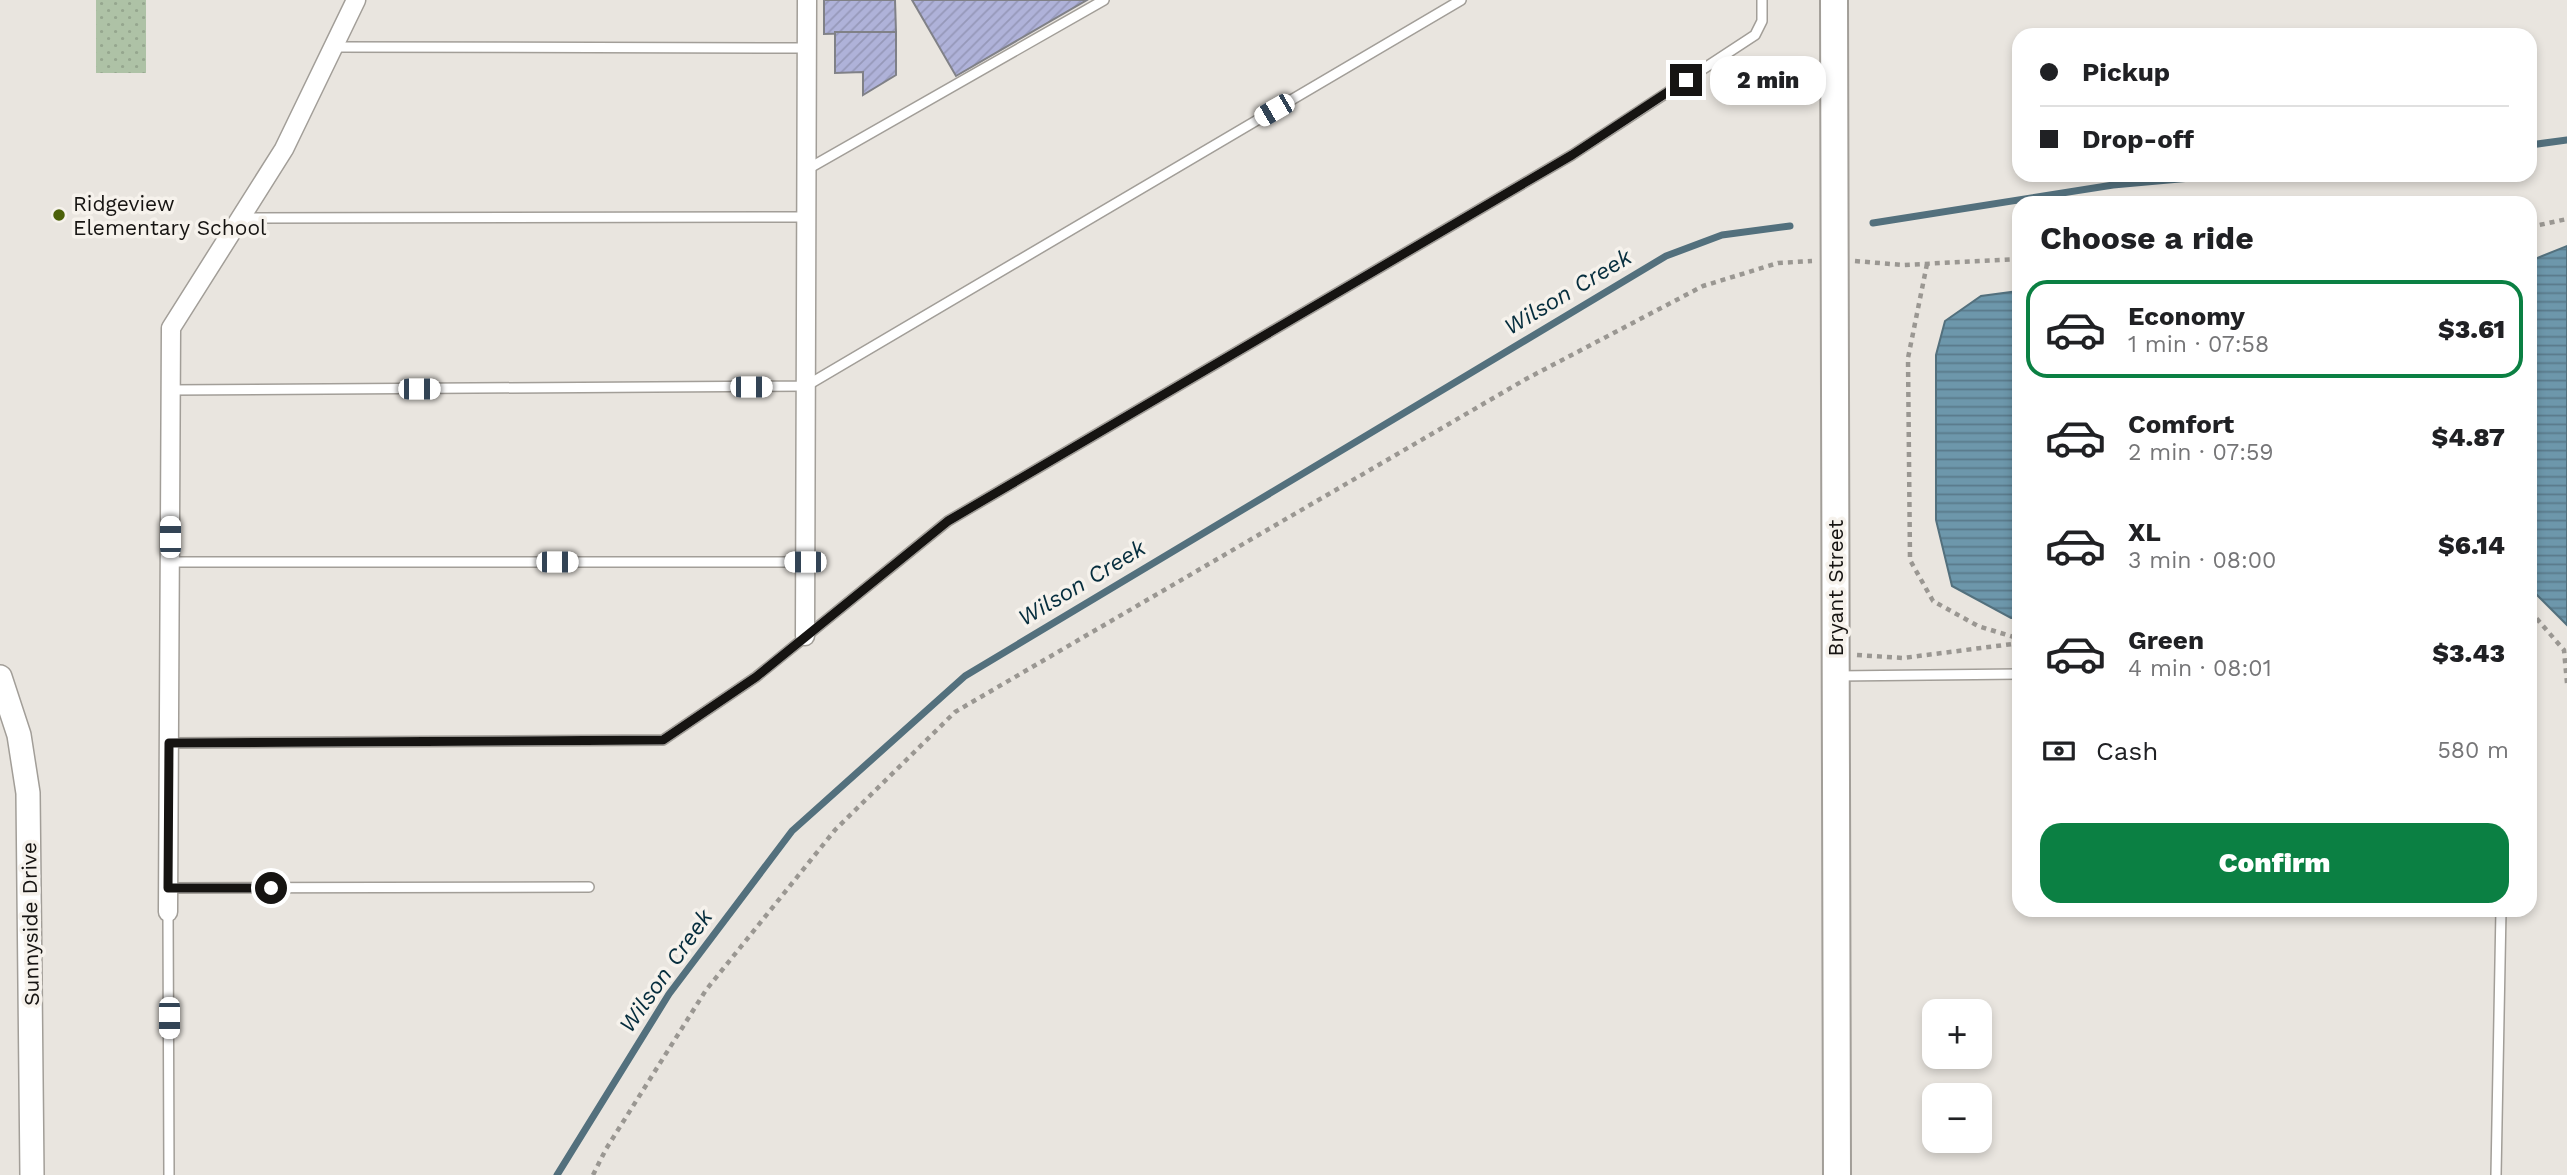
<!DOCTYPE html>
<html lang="en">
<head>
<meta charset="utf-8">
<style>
	body { margin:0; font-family:"Work Sans",sans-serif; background:#f6f6f6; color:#202124; height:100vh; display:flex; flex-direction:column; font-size:26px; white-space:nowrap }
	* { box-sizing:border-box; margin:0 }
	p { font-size:23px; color:#757577 }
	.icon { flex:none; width:38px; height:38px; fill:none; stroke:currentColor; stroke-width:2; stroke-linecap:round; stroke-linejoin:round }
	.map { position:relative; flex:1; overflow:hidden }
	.panel { position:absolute; left:2012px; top:196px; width:525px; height:721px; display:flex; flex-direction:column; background:#fff; border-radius:21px; box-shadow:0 4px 10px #0003 }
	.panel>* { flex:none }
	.guide { position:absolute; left:2012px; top:28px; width:525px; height:154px; border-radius:21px; box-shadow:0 4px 10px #0003; display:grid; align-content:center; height:154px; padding:0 28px; background:#fff }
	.tools { position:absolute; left:1922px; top:999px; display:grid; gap:14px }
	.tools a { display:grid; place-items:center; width:70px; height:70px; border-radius:14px; background:#fff; box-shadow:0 4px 10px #0003; font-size:35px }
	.end { position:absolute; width:32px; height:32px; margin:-16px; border:9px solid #161412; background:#fff; box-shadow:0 0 0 4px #fff }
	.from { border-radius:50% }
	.bubble { position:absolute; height:49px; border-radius:21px; background:#fff; box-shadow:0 4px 10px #0003; font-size:23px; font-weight:800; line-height:49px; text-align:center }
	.car { position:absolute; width:21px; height:42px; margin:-21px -10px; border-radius:9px; box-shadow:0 0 5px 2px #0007; background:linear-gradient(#fff 24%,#345 0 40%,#fff 0 76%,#345 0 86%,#fff 0) }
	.guide b { display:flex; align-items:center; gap:24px; height:66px; font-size:26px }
	.guide b+b { border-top:2px solid #e0e0e0 }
	.guide i { width:18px; height:18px; background:#202124 }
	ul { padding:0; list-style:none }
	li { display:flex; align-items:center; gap:21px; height:98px; margin:0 14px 10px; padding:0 14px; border:4px solid transparent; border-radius:21px }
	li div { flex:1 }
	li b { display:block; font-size:26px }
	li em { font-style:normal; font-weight:800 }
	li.selected { border-color:#0b8043 }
	li>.icon { width:63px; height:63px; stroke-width:1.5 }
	h2 { padding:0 28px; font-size:32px; line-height:84px }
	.pay { display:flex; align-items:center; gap:18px; height:77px; padding:0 28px; font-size:26px }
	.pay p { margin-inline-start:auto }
	.button { display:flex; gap:14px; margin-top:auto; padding:14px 28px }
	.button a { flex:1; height:80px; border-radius:21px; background:#0b8043; color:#fff; font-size:28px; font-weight:800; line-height:80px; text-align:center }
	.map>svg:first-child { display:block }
	.park { fill:url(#park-dots) }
	.water { fill:url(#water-rules); stroke:#53707d; stroke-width:2 }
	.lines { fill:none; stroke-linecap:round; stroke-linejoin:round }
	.stream { stroke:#53707d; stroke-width:7 }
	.building { fill:url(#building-hatch); stroke:#808187; stroke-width:2 }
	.service-casing { stroke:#a29e98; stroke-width:12 }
	.minor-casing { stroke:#a29e98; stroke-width:21 }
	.tertiary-casing { stroke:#a29e98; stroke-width:26 }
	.secondary-casing { stroke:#a29e98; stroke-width:30 }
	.path { stroke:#9a9792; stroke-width:4.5; stroke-dasharray:5 5; stroke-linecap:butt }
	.service { stroke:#fff; stroke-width:9 }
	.minor { stroke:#fff; stroke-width:18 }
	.tertiary { stroke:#fff; stroke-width:23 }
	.secondary { stroke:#fff; stroke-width:26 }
	.route { stroke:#161412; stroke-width:9 }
	.poi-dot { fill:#4b6008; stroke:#f6f2ec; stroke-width:2.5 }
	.labels { text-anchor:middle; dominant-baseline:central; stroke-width:7; stroke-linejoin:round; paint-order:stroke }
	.poi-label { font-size:21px; fill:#161412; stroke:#f6f2ec; text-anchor:start }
	.street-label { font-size:21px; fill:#161412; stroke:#f6f2ec }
	.water-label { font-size:23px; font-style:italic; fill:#052d3d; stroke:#f6f2ec }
</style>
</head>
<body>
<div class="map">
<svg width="2567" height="1175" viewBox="0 0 2567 1175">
	<defs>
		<pattern id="park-dots" width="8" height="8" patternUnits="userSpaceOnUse" patternTransform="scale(1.75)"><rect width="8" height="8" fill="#aec2a6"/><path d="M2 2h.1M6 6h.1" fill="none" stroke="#95a68e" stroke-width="1.8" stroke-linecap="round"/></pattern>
		<pattern id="water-rules" width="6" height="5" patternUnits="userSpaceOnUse" patternTransform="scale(1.75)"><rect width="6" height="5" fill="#6d97ab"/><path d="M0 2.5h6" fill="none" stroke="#597a8a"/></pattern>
		<pattern id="building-hatch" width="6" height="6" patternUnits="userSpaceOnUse" patternTransform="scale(1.75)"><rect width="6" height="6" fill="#afb2d9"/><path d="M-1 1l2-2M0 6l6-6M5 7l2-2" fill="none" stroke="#9698b9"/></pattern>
	</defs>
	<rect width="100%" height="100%" fill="#e9e5df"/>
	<!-- park -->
	<rect class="park" x="96" y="0" width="50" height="73"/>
	<!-- water -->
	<g class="water">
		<polygon points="2567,246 2567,625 2531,589 2530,261"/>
		<polygon points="2019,291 2020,618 2011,618 1952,586 1936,520 1936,355 1945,321 1981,296"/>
	</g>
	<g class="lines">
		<!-- stream -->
		<g class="stream">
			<polyline points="2530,145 2567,140"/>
			<polyline points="1873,223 2113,185 2224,175"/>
			<polyline points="557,1175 669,994 792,831 965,676 1666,256 1722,235 1790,226"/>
		</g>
	</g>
	<!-- building -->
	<g class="building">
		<polygon points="824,0 895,0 896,32 824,34"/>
		<polygon points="912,0 1087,0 956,76"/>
		<polygon points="835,32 896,32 896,75 863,95 863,72 835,73"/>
	</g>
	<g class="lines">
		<defs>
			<g id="service">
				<polyline points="333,47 807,48"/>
				<polyline points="806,170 1104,0"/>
				<polyline points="242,218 806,217"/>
				<polyline points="171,390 806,386 1461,0"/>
				<polyline points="170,562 805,562"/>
				<polyline points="1837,676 2020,674"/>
				<polyline points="169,743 663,740 756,677 948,521 1572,155 1755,35 1762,21 1762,0"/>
				<polyline points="168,888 589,887"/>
				<polyline points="168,912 169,1175"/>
				<polyline points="2496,1175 2501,910"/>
			</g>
			<g id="minor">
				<polyline points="805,636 807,0"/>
				<polyline points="168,912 171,328 284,149 356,0"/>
			</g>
			<polyline id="tertiary" points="0,677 19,735 28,793 32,1175"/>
			<polyline id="secondary" points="1834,0 1837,1175"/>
		</defs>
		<!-- service casing -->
		<use href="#service" class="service-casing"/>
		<!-- minor casing -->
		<use href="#minor" class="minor-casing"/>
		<!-- tertiary casing -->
		<use href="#tertiary" class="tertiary-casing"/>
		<!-- secondary casing -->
		<use href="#secondary" class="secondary-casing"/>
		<!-- path -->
		<g class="path">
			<polyline points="2530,227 2567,219"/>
			<polyline points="1855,261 1903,265 2020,259"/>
			<polyline points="1927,264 1908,358 1910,560 1933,601 1978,626 2020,639"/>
			<polyline points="2530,611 2564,650 2567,683"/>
			<polyline points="1857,655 1903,658 2020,643"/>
			<polyline points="593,1175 606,1149 706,990 835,830 955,712 1526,379 1703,286 1778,263 1812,261"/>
		</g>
		<!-- service -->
		<use href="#service" class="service"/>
		<!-- minor -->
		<use href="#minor" class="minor"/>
		<!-- tertiary -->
		<use href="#tertiary" class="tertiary"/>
		<!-- secondary -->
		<use href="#secondary" class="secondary"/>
	</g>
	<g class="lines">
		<!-- route -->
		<polyline class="route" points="271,888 168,888 169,743 663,740 756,677 948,521 1572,155 1686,80"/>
	</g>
	<!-- markers -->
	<circle class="poi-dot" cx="59" cy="215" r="7"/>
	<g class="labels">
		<!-- poi labels -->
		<g class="poi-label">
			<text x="73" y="203">Ridgeview<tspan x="73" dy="24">Elementary School</tspan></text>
		</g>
		<!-- street labels -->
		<g class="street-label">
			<text transform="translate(1835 588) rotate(-90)">Bryant Street</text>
			<text transform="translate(30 924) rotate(-91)">Sunnyside Drive</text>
		</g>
		<!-- water labels -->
		<g class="water-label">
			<text transform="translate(1568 292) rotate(-31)">Wilson Creek</text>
			<text transform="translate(1082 583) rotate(-31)">Wilson Creek</text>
			<text transform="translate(666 971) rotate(-55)">Wilson Creek</text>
		</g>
	</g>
</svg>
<div class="tools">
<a>+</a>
<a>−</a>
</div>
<i class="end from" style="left:271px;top:888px"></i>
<i class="end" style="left:1686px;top:80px"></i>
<div class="bubble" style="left:1710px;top:56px;width:116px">2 min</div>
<i class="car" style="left:1274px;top:110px;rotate:240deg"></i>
<i class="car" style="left:751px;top:387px;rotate:90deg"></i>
<i class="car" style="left:419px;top:389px;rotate:90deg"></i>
<i class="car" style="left:170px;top:537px;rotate:0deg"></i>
<i class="car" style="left:557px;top:562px;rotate:90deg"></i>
<i class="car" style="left:805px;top:562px;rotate:270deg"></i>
<i class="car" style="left:169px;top:1018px;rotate:180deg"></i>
<div class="guide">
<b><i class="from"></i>Pickup</b>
<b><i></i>Drop-off</b>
</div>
<section class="panel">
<h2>Choose a ride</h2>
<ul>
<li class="selected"><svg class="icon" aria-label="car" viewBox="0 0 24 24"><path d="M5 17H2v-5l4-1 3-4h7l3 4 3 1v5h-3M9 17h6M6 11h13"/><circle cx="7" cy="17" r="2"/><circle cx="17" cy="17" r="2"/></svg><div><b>Economy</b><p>1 min · 07:58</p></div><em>$3.61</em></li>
<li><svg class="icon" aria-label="car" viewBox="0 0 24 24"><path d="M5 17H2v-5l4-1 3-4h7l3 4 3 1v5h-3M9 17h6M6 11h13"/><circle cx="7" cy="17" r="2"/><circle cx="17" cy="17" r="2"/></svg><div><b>Comfort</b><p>2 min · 07:59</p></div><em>$4.87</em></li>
<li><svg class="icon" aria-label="car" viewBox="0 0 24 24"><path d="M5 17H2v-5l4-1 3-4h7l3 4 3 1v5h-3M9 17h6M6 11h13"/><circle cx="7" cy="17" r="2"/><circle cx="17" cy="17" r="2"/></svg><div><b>XL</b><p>3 min · 08:00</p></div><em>$6.14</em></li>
<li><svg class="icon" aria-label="car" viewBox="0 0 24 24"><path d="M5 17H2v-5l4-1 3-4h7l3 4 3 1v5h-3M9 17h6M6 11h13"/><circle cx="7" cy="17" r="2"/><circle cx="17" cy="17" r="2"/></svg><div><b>Green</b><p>4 min · 08:01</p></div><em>$3.43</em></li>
</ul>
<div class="pay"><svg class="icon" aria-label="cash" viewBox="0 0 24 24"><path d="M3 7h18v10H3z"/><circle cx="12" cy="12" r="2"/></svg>Cash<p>580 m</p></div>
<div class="button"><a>Confirm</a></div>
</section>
</div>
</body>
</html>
